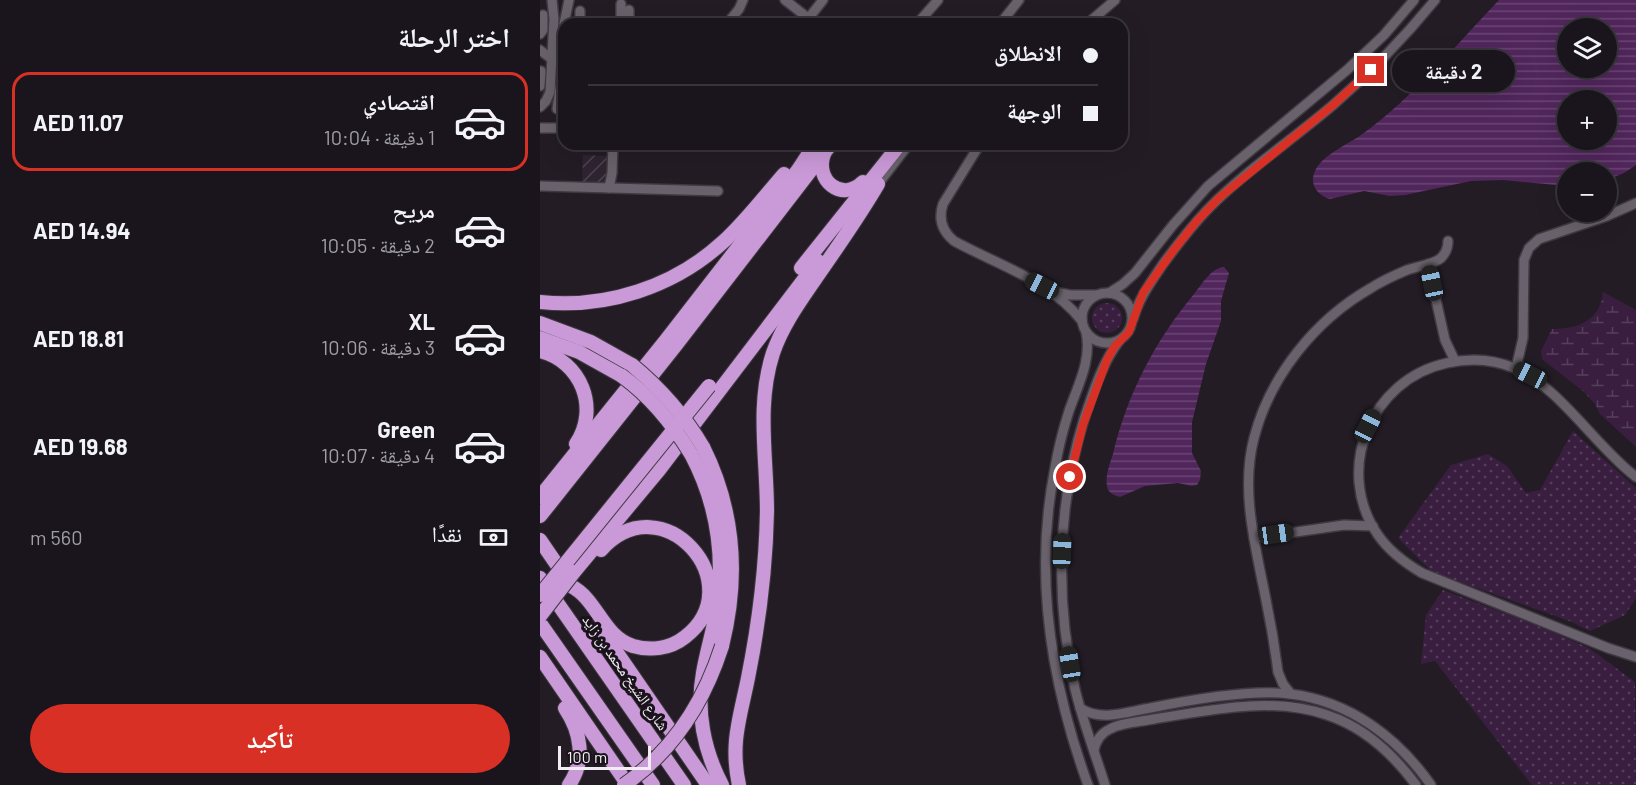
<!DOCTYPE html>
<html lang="ar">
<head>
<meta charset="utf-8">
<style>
	body { margin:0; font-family:Barlow,"Noto Naskh Arabic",sans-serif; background:#272229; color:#f1f3f6; direction:rtl; height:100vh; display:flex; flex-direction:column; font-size:22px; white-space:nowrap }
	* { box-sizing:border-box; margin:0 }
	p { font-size:20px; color:#9f9fa3 }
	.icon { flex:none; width:33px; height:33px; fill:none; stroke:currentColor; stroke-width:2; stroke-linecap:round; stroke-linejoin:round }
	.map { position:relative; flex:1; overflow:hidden; direction:ltr }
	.sheet { display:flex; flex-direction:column; background:#1a151c; width:540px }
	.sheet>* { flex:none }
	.banner { position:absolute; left:18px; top:18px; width:570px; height:132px; border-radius:18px; box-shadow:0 6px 24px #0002,0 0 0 2px #38343b; direction:rtl; display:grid; align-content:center; height:132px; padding:0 30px; background:#1a151c }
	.buttons { position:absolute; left:1017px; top:18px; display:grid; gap:12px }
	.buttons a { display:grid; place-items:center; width:60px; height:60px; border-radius:50%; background:#1a151c; box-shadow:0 6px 24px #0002,0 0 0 2px #38343b; font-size:30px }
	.scale { position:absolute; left:18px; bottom:15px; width:93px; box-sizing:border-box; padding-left:6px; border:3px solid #f1edf3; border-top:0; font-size:16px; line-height:21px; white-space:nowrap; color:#f1edf3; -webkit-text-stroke:4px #1a131b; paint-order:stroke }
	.end { position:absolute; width:27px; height:27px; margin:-14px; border:8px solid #d93025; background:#fff; box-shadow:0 0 0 3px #fff }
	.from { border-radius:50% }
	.bubble { position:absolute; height:42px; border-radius:21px; background:#1a151c; box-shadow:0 6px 24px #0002,0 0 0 2px #38343b; font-size:20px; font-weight:700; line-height:42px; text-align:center; direction:rtl }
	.car { position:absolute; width:18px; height:36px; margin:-18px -9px; border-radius:8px; box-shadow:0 0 4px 2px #0007; background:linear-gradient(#222 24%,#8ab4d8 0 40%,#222 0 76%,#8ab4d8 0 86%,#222 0) }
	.banner b { display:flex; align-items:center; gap:21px; height:57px; font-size:22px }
	.banner b+b { border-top:2px solid #38343b }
	.banner i { width:15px; height:15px; background:#f1f3f6 }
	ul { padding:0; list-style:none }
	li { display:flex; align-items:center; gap:18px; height:99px; margin:0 12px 9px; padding:0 18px; border:3px solid transparent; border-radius:18px }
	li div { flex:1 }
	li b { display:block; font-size:22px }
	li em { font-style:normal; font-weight:700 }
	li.active { border-color:#d93025 }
	li>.icon { width:54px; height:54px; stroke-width:1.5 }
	h2 { padding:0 30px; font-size:27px; line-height:72px }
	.pay { display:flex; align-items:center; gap:15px; height:66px; padding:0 30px; font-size:22px }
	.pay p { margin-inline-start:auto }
	.button { display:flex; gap:12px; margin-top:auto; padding:12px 30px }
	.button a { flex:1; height:69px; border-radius:36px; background:#d93025; color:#fff; font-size:24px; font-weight:700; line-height:69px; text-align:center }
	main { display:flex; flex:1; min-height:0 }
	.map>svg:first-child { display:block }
	.industrial { fill:url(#industrial-furrows) }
	.grass { fill:url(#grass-dots) }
	.wetland { fill:url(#wetland-marsh) }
	.water { fill:url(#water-rules); fill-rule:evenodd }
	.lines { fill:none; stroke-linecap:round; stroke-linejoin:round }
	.minor-casing { stroke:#3e3a40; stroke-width:12 }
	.highway-casing { stroke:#3e3a40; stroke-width:16 }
	.minor { stroke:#69616b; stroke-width:9 }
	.highway { stroke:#ca99d7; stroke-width:14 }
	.highway-bridge-casing { stroke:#3e3a40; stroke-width:16; stroke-linecap:butt }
	.highway-bridge { stroke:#ca99d7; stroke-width:14 }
	.route { stroke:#d93025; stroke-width:8 }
	.labels { text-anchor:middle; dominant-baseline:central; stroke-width:6; stroke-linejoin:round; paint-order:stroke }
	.street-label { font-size:15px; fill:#f1edf3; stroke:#1a131b }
</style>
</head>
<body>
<main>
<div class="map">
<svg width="1096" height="785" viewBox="0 0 1096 785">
	<defs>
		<pattern id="industrial-furrows" width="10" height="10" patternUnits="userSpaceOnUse" patternTransform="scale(1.5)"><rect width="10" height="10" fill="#2f2432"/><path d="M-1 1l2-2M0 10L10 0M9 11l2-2" fill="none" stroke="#4e4450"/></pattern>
		<pattern id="grass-dots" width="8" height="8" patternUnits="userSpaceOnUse" patternTransform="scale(1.5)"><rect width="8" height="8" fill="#391e40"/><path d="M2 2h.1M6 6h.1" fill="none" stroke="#563f5c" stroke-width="1.8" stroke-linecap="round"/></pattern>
		<pattern id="wetland-marsh" width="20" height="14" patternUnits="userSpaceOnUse" patternTransform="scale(1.5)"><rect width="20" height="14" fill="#391e40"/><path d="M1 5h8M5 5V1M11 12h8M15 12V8" fill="none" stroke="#563f5c"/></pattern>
		<pattern id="water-rules" width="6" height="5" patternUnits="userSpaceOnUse" patternTransform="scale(1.5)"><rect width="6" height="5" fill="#51265c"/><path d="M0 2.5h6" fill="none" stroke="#6a4674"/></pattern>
	</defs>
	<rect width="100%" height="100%" fill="#231c25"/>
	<!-- industrial -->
	<polygon class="industrial" points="43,155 67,156 66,182 61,186 42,185"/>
	<!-- grass -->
	<g class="grass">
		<circle cx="567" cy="318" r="15"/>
		<polygon points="1033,431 1096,488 1096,598 1085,615 1050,631 1032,622 892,572 858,538 911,465 948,454 967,466 986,493 1000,490"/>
		<polygon points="903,590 1003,628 1049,648 1095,682 1096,785 992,785 895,661 881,664 886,615"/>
	</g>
	<!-- wetland -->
	<path class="wetland" d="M1063,292L1096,310V447L1060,414L1055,404L1043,391L1002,359L1001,351L1012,329C1038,329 1060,321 1063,292Z"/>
	<!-- water -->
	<g class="water">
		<path d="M959,0H1096V165L1084,173L1067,180L1066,172H1028L1027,186L963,180L931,181L865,195L850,196L824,191L790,199C777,195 769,184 775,171C782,155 807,145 821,135C873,98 915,46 959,0ZM1066,28V68H1028V28ZM1028,100H1066V140H1028Z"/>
		<path d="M684,267L689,273L681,301V321L666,364L652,422V453L661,471L660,480L657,485L652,486L638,483L605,486L580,497C574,495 568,493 567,486C565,476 570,463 573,454C587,394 615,341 654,294C662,284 671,268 684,267Z"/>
	</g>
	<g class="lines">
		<defs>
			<g id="minor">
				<polyline points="245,0 268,18"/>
				<polyline points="81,4 81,24"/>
				<polyline points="40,11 40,24"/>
				<polyline points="24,24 29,0"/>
				<polyline points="89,24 89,10"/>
				<polyline points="187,24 199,9 203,0"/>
				<polyline points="264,24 283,0"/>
				<polyline points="377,24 398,0"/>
				<polyline points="460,24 479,0"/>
				<polyline points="547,24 575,0"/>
				<polyline points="0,34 3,30 3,15"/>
				<polyline points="0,50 13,60"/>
				<polyline points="0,86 1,71"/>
				<polyline points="0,107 6,101 10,92 14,19 12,0"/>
				<polyline points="17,109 22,74 24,28"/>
				<polyline points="0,128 24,128"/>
				<path d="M440,144L403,204C398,219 402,231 414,241C458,265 511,281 542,321"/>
				<polyline points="338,184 369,144"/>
				<polyline points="0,186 178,191"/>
				<polyline points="69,188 72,173 73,144"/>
				<polyline points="888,264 905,340 915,361"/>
				<polyline points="515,292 530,295 557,295"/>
				<circle cx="567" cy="318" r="25"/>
				<polyline points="569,293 583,284 595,273 633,225 668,186 807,70 844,35 874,0"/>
				<path d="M593,319C599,298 611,282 623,264C637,245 651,227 667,210C705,171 752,140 793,105C830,73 864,38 895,0"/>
				<path d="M546,332C552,360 538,385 529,411C523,430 518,449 515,468C493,576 511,683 548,785"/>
				<polyline points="976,368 983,338 984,260 989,248 999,239 1067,216 1096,203"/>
				<path d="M1096,477C1056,447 1019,386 974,368C953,359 930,358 907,363C831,379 793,470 838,535C849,551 865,563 882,573L1068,648L1096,657"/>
				<polyline points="714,538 804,525 833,526"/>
				<path d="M751,694L743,684L738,672C735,648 731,624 726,600C716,548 700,491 714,438C730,376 775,320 831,288C842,281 855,275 867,270C878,266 893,265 901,258C906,253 908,248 908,241"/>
				<path d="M540,708C561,722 587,712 610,708C649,700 712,689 750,694C810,701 858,738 891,785"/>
				<path d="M554,750C556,741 561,733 570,729C582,722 600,722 614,719C670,710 732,696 787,715C824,727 853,754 876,785"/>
				<path d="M565,785C555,753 543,722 535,689C515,601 517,506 544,419C553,393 562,363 579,341"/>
			</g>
			<g id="highway">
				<path d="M284,154C274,180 302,203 323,182"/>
				<polyline points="261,268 360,144"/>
				<path d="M0,302C66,309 134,287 183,242C205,222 224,197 244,174"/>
				<polyline points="0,323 51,342 92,365"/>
				<polyline points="0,338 39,352 82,376"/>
				<path d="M0,351C41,361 60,408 36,444"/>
				<path d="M163,447C195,511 199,578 182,646"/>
				<path d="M151,454C175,499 184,550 178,601C175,626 167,649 163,673C156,711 164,751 182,785"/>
				<polyline points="0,497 127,339 258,170 275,144"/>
				<polyline points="0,516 136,345 291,144"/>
				<polyline points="0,540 26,578"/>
				<polyline points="34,572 119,470 278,261"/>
				<polyline points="0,578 144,785"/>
				<path d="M31,586C58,600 62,636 93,646C110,651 130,649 145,637C213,585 123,481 61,550"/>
				<polyline points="0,623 113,785"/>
				<polyline points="62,631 168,785"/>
				<polyline points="0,657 88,785"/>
				<path d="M25,708C41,732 46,760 29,785"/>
				<path d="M199,785C190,743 200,718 208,678C219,623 226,567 227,511C227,458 216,405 233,353C243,324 261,300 278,275C299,245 320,215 338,184"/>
			</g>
		</defs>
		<!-- minor casing -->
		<use href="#minor" class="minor-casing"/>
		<!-- highway casing -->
		<use href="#highway" class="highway-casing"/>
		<!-- minor -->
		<use href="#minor" class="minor"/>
		<!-- highway -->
		<use href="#highway" class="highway"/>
		<defs>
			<g id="highway-bridge">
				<path d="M92,365C121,389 144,415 163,447"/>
				<path d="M82,376C111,397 132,423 151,454"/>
				<polyline points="0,595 169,386"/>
				<polyline points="0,616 34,572"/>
				<path d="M84,785C133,751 164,702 182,646"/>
			</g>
		</defs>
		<!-- highway-bridge casing -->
		<use href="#highway-bridge" class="highway-bridge-casing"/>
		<!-- highway-bridge -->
		<use href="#highway-bridge" class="highway-bridge"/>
	</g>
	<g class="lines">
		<!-- route -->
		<polyline class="route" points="530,477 543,425 567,360 574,347 589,332 603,293 633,251 656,222 679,198 792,106 831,70"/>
	</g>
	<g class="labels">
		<!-- street labels -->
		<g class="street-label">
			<text transform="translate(86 672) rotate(55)">شارع الشيخ محمد بن زايد</text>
		</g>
	</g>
</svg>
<div class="buttons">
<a><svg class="icon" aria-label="layers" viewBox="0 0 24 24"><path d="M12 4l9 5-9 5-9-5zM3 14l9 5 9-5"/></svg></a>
<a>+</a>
<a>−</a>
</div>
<div class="scale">100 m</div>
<i class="end from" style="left:530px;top:477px"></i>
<i class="end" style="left:831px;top:70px"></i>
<div class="bubble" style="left:852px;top:50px;width:123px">2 دقيقة</div>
<i class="car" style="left:892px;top:283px;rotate:348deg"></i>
<i class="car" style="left:502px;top:286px;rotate:297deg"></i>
<i class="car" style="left:990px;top:375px;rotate:297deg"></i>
<i class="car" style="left:828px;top:426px;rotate:27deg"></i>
<i class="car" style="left:736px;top:534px;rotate:82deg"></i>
<i class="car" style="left:522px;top:551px;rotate:2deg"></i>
<i class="car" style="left:530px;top:664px;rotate:351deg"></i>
<div class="banner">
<b><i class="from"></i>الانطلاق</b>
<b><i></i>الوجهة</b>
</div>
</div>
<section class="sheet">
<h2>اختر الرحلة</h2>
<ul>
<li class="active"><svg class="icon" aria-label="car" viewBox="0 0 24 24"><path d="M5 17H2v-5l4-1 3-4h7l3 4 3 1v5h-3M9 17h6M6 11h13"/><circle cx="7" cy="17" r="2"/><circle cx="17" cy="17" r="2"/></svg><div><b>اقتصادي</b><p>1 دقيقة · 10:04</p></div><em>AED 11.07</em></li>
<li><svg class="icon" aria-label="car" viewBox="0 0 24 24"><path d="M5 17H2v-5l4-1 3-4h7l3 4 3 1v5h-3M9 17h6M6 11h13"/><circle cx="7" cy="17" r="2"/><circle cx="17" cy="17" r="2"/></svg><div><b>مريح</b><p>2 دقيقة · 10:05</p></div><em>AED 14.94</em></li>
<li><svg class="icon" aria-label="car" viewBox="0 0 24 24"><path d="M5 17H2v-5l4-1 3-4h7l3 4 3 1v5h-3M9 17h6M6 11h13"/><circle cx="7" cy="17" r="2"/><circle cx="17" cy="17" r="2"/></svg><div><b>XL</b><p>3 دقيقة · 10:06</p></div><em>AED 18.81</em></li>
<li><svg class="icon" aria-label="car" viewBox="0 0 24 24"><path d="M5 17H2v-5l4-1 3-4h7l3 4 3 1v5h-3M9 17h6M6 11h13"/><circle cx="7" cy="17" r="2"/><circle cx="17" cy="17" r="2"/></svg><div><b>Green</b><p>4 دقيقة · 10:07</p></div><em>AED 19.68</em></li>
</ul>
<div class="pay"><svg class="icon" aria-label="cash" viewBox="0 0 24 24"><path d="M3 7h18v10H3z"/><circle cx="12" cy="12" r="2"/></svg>نقدًا<p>560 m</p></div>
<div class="button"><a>تأكيد</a></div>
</section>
</main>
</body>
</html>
